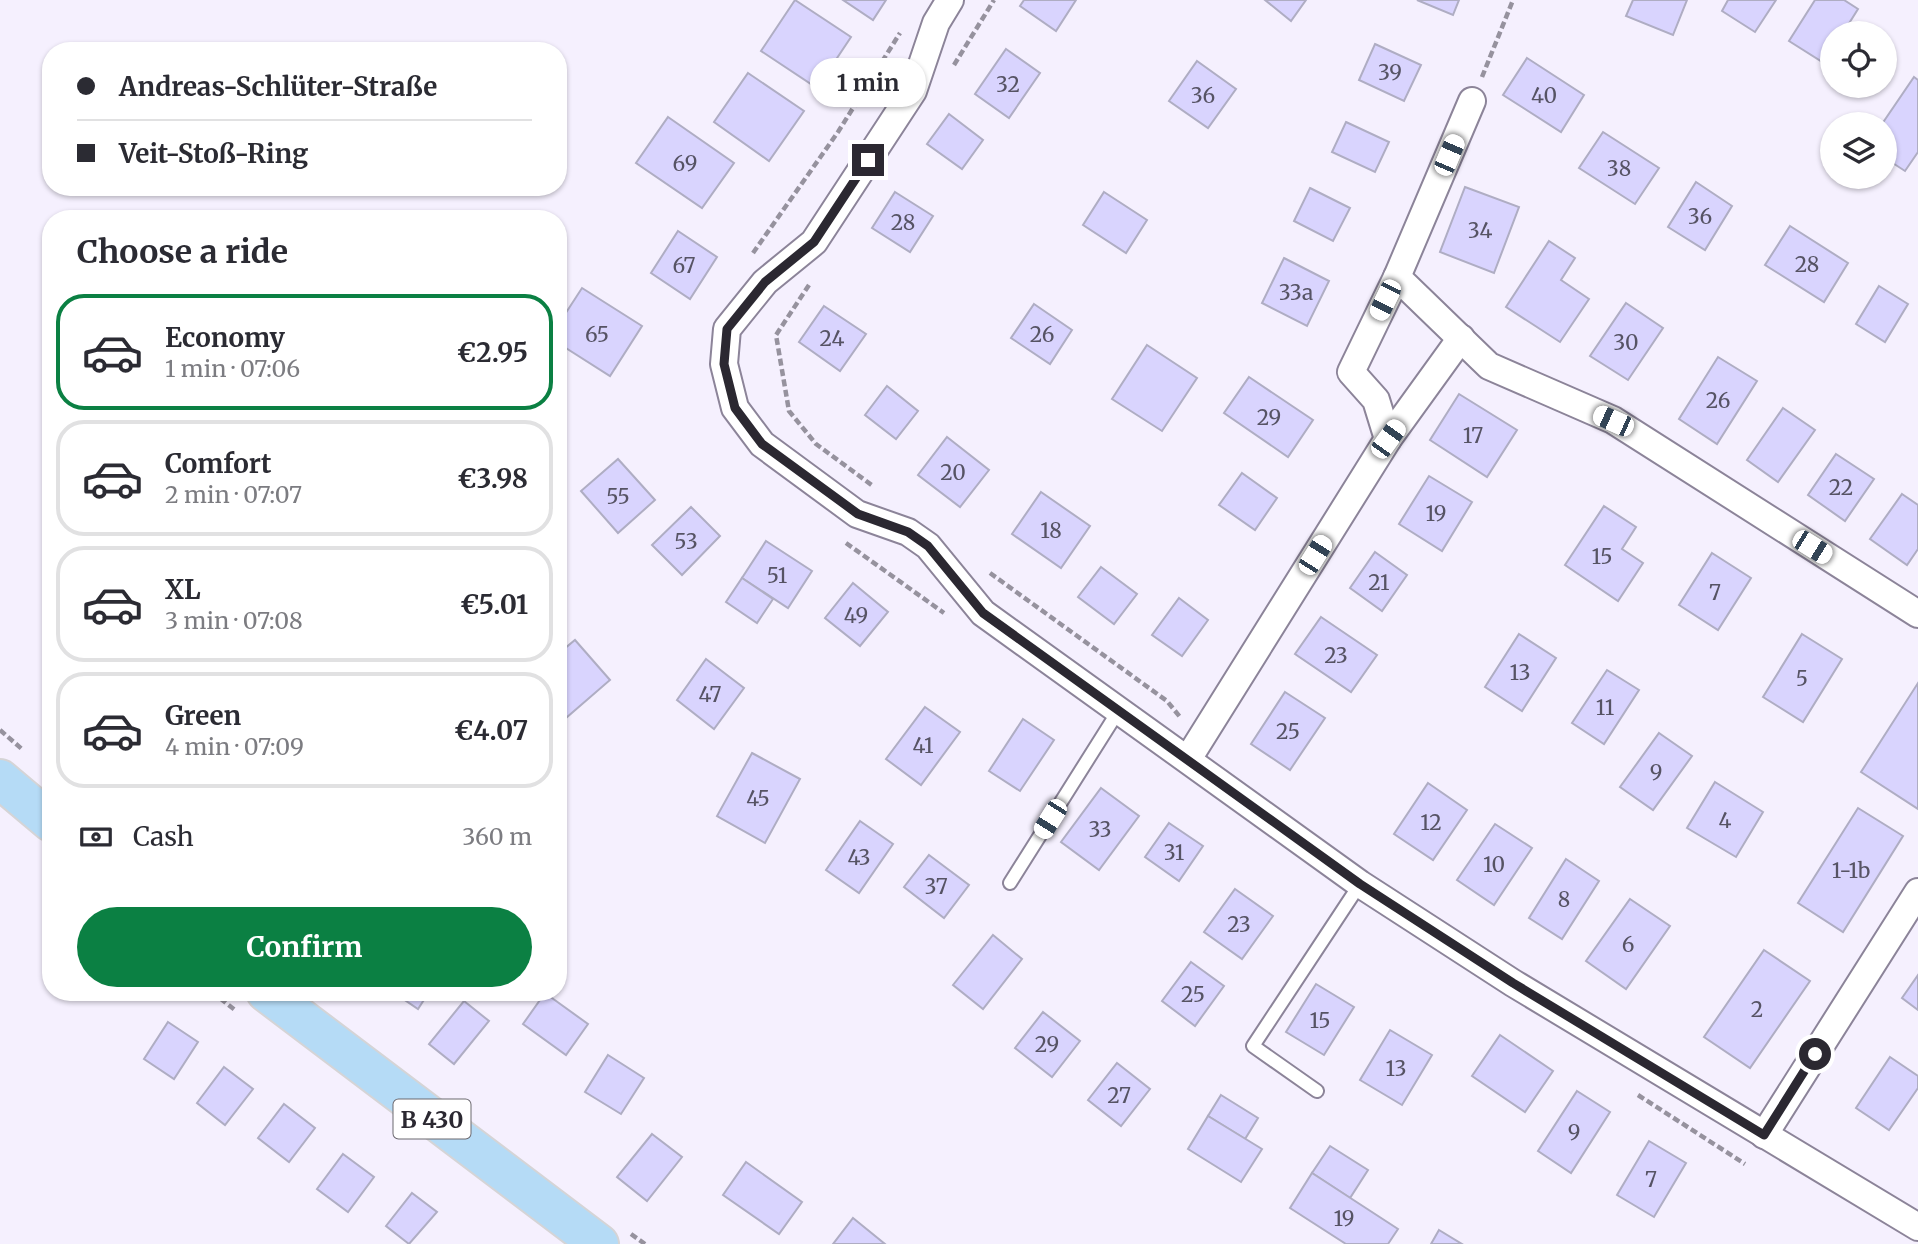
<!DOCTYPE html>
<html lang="en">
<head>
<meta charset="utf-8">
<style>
	body { margin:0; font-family:Merriweather,serif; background:#f2f2f3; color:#2b2b33; height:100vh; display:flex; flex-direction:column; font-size:26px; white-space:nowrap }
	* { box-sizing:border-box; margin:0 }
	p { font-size:23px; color:#7c7c81 }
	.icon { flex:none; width:38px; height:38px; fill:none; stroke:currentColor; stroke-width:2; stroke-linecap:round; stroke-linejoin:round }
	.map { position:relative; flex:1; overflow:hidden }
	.panel { position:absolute; left:42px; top:210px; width:525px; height:791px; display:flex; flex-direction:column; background:#fff; border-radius:28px; box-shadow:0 2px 5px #0004 }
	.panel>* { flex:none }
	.guide { position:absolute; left:42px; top:42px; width:525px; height:154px; border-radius:28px; box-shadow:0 2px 5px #0004; display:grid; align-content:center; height:154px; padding:0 35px; background:#fff }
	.controls { position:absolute; left:1820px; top:21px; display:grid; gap:14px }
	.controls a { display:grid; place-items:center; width:77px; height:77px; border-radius:50%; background:#fff; box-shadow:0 2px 5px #0004; font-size:35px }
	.end { position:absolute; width:32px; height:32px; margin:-16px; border:9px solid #2b2831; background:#fff; box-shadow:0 0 0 4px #fff }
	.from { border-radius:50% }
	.bubble { position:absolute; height:49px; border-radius:24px; background:#fff; box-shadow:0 2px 5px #0004; font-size:23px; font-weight:700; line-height:49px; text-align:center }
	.car { position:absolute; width:21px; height:42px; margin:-21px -10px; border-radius:9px; box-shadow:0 0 5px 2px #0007; background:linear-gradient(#fff 24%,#345 0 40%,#fff 0 76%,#345 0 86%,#fff 0) }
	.guide b { display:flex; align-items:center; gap:24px; height:66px; font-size:26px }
	.guide b+b { border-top:2px solid #e1e1e2 }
	.guide i { width:18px; height:18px; background:#2b2b33 }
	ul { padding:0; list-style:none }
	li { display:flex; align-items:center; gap:21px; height:116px; margin:0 14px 10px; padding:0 21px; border:4px solid #e1e1e2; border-radius:28px }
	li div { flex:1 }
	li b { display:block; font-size:26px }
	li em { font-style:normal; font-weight:700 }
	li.selected { border-color:#0b8043 }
	li>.icon { width:63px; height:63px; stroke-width:1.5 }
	h2 { padding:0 35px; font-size:32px; line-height:84px }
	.pay { display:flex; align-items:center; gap:18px; height:77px; padding:0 35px; font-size:26px }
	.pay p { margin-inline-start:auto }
	.button { display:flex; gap:14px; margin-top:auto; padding:14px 35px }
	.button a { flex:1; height:80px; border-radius:42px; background:#0b8043; color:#fff; font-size:28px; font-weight:700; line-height:80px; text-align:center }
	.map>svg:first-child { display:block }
	.building { fill:#d9d4fe; stroke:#afadc3; stroke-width:2 }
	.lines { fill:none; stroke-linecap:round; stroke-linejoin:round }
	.lane-casing { stroke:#8c8499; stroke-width:16 }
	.street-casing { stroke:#8c8499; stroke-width:30 }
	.primary-casing { stroke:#d5d4d6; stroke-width:42 }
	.path { stroke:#96929e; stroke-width:4.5; stroke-dasharray:7 3.5; stroke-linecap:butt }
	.lane { stroke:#fff; stroke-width:12 }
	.street { stroke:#fff; stroke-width:26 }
	.primary { stroke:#b5dbf6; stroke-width:38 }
	.route { stroke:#2b2831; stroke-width:9 }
	.labels { text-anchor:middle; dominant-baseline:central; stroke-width:5; stroke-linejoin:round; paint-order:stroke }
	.number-label { font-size:21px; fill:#565364 }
	.shield { fill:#fff; stroke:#6b686f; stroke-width:2 }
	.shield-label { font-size:23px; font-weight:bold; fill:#2b2831 }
</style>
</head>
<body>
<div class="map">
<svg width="1918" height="1244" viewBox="0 0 1918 1244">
	<rect width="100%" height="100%" fill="#f5f0fe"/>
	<!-- building -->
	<g class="building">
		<polygon points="795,0 851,37 817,88 761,51"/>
		<polygon points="843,0 886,0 873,20"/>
		<polygon points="1024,0 1076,0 1056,31 1020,6"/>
		<polygon points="1265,0 1306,0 1291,21"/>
		<polygon points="1417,0 1459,0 1453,15"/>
		<polygon points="1633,0 1687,0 1673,35 1626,16"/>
		<polygon points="1728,0 1776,0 1755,32 1722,11"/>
		<polygon points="1815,0 1844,0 1858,9 1843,33 1832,33 1832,50 1824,63 1789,41"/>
		<polygon points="1375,44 1421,65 1404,101 1359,80"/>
		<polygon points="1006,49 1040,73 1009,118 975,94"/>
		<polygon points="1527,58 1584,95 1561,132 1503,95"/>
		<polygon points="1197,61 1236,89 1208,128 1169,101"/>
		<polygon points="748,73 804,111 769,161 714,122"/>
		<polygon points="1914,77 1918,80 1918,152 1905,171 1885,158 1885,124 1882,124"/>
		<polygon points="949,114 983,140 962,169 927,144"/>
		<polygon points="668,117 734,163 702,208 636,163"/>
		<polygon points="1346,122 1389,142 1375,172 1332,152"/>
		<polygon points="1603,132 1659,168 1635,204 1579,168"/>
		<polygon points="1696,182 1732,206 1705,250 1668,227"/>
		<polygon points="1465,187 1519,207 1494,273 1440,252"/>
		<polygon points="1310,188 1350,208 1333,241 1294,221"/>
		<polygon points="895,192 933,216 910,252 872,228"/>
		<polygon points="1104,192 1147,220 1126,253 1083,225"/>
		<polygon points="1790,226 1848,263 1824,302 1765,265"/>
		<polygon points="678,231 717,257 690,299 651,273"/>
		<polygon points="1549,241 1575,258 1561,280 1589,299 1560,342 1506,307"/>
		<polygon points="1284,258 1329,281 1307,326 1262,303"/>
		<polygon points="1879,286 1908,304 1885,342 1856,324"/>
		<polygon points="582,288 642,326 610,376 558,343 558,325"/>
		<polygon points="1626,303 1663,328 1628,380 1590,356"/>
		<polygon points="1034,304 1072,330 1050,364 1011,338"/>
		<polygon points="824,306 866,334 840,371 799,342"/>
		<polygon points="1147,345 1197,378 1162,431 1112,399"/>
		<polygon points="1718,357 1757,381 1717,444 1679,419"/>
		<polygon points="1249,377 1313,420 1288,457 1224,413"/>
		<polygon points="887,386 918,411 896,439 865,415"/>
		<polygon points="1459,394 1517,430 1487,477 1430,440"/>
		<polygon points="1783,408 1815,430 1778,482 1747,460"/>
		<polygon points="947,437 989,470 960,507 918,475"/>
		<polygon points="1836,454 1874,479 1845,521 1808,495"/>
		<polygon points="618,459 655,500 618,533 581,491"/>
		<polygon points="1242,473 1277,498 1255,530 1219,505"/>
		<polygon points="1429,476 1472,502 1442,551 1399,524"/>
		<polygon points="1041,492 1090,526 1061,568 1012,534"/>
		<polygon points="1902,494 1918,505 1918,549 1907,565 1870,539"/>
		<polygon points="1604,506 1636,527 1622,549 1643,563 1618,601 1565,565"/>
		<polygon points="691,507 720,536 682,575 652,545"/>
		<polygon points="766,541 812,571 788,608 742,578"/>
		<polygon points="1375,552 1407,575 1382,611 1350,588"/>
		<polygon points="1712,553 1751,578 1718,630 1679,605"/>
		<polygon points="1101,567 1137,594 1114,624 1078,597"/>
		<polygon points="742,578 773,599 757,623 726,602"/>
		<polygon points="853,583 888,612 860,646 825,618"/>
		<polygon points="1179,598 1208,620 1182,656 1152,635"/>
		<polygon points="1321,617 1377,655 1351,692 1295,654"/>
		<polygon points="1519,634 1556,658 1522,711 1485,687"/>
		<polygon points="1802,634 1842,659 1803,722 1763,697"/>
		<polygon points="575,640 610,680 559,724 558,654"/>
		<polygon points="706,659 744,688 714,729 677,700"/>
		<polygon points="1607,670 1639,690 1604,744 1572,723"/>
		<polygon points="1918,683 1918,809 1861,772"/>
		<polygon points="1285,692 1325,718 1290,770 1251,744"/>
		<polygon points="925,707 960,732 921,785 886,759"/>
		<polygon points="1023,719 1054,740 1020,791 989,771"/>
		<polygon points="1659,733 1692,756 1653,810 1620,787"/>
		<polygon points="752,753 800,779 765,843 717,816"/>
		<polygon points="1715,782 1763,812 1736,857 1687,828"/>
		<polygon points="1428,783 1467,810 1433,860 1394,834"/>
		<polygon points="1101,788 1139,816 1099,870 1061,842"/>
		<polygon points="1858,808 1903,836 1843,932 1798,903"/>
		<polygon points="860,821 893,844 859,893 826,870"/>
		<polygon points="1169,823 1203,846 1179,881 1145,857"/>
		<polygon points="1495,824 1532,848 1494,905 1457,880"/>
		<polygon points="929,855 969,885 944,918 904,887"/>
		<polygon points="1566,859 1599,881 1562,939 1529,918"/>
		<polygon points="1235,889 1273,916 1242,959 1204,932"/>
		<polygon points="1630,899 1670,926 1626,989 1586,961"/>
		<polygon points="993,935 1022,959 983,1009 953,985"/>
		<polygon points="1764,950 1810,981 1750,1068 1704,1037"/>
		<polygon points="1191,962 1224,986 1195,1026 1162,1001"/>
		<polygon points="1918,975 1918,1010 1902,998"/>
		<polygon points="1316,984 1354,1007 1324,1055 1286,1032"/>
		<polygon points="393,992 429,992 418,1009"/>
		<polygon points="545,993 588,1024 566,1055 523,1024"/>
		<polygon points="464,1001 489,1021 454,1064 429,1044"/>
		<polygon points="1043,1012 1080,1041 1052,1077 1015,1048"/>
		<polygon points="168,1022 198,1042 174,1079 144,1059"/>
		<polygon points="1390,1030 1432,1055 1402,1105 1360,1080"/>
		<polygon points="1500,1035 1553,1071 1525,1112 1472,1076"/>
		<polygon points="608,1055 644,1078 621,1114 585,1092"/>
		<polygon points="1890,1057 1918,1076 1918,1088 1889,1130 1856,1108"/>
		<polygon points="1117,1063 1150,1089 1121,1126 1088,1100"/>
		<polygon points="224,1067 253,1089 225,1125 197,1103"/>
		<polygon points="1577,1091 1610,1112 1571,1173 1538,1151"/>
		<polygon points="1221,1095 1258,1118 1245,1139 1208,1116"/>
		<polygon points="284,1104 315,1128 289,1162 258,1138"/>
		<polygon points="1208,1116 1262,1149 1241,1182 1188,1149"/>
		<polygon points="652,1134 682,1157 647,1201 617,1177"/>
		<polygon points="1649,1141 1686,1163 1654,1217 1617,1195"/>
		<polygon points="1330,1146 1368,1170 1350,1198 1312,1173"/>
		<polygon points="343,1154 374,1177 348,1212 317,1189"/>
		<polygon points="746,1162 802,1202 779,1234 723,1195"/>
		<polygon points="1312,1173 1398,1229 1388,1244 1346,1244 1290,1208"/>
		<polygon points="412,1193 437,1212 409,1244 386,1226"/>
		<polygon points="853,1218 885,1244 833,1244"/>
		<polygon points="1439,1230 1462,1244 1431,1244"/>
	</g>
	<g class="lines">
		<defs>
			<g id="lane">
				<polyline points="1010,883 1119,710"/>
				<polyline points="1317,1091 1253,1046 1360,884"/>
			</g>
			<g id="street">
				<polyline points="950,0 936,23 913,91 814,242 765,282 727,329 724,364 735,408 762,444 857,514 908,532 928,546 983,613 1360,884 1513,983 1918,1227"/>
				<polyline points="1397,277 1489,366 1613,420 1918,614"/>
				<polyline points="1388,439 1461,338"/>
				<polyline points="1188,759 1388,439 1376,400 1351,372 1397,277 1472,101"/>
				<polyline points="1764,1135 1918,892"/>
			</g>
			<g id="primary">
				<polyline points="0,779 51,822"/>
				<polyline points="266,992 599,1244"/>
			</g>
		</defs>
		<!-- lane casing -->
		<use href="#lane" class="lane-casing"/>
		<!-- street casing -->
		<use href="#street" class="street-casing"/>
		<!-- primary casing -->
		<use href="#primary" class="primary-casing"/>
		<!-- path -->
		<g class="path">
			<polyline points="954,65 994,0"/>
			<polyline points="1482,77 1513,0"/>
			<polyline points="753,253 838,132 900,33"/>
			<polyline points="809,285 776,335 789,411 816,444 873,486"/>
			<polyline points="846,543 944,613"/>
			<polyline points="990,573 1167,701 1180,717"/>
			<polyline points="0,730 23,750"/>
			<polyline points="212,992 235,1010"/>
			<polyline points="1638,1095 1745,1164"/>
			<polyline points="631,1234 645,1244"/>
		</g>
		<!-- lane -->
		<use href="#lane" class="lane"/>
		<!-- street -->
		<use href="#street" class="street"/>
		<!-- primary -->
		<use href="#primary" class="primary"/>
	</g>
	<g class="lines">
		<!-- route -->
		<polyline class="route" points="868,160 814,242 765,282 727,329 724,364 735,408 762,444 858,514 908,532 928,546 983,613 1360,884 1513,983 1764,1135 1815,1054"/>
	</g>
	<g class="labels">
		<!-- number labels -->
		<g class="number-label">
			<text x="1390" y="72">39</text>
			<text x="1008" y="84">32</text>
			<text x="1203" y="95">36</text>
			<text x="1544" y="95">40</text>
			<text x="685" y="163">69</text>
			<text x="1619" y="168">38</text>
			<text x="1700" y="216">36</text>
			<text x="903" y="222">28</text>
			<text x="1480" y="230">34</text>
			<text x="1807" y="264">28</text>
			<text x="684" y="265">67</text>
			<text x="1296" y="292">33a</text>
			<text x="597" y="334">65</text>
			<text x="1042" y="334">26</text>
			<text x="832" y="338">24</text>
			<text x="1626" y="342">30</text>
			<text x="1718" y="400">26</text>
			<text x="1269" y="417">29</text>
			<text x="1473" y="435">17</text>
			<text x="953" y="472">20</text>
			<text x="1841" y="487">22</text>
			<text x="618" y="496">55</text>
			<text x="1436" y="513">19</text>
			<text x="1051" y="530">18</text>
			<text x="686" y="541">53</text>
			<text x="1602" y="556">15</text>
			<text x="777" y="575">51</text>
			<text x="1379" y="582">21</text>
			<text x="1715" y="592">7</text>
			<text x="856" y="615">49</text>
			<text x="1336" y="655">23</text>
			<text x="1520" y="672">13</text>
			<text x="1802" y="678">5</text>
			<text x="710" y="694">47</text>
			<text x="1605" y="707">11</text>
			<text x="1288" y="731">25</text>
			<text x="923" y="745">41</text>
			<text x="1656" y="772">9</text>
			<text x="758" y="798">45</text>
			<text x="1725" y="820">4</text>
			<text x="1431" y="822">12</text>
			<text x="1100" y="829">33</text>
			<text x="1174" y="852">31</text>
			<text x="859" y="857">43</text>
			<text x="1494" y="864">10</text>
			<text x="1851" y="870">1-1b</text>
			<text x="936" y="886">37</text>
			<text x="1564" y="899">8</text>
			<text x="1239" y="924">23</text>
			<text x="1628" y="944">6</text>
			<text x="1193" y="994">25</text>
			<text x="1757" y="1009">2</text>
			<text x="1320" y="1020">15</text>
			<text x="1047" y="1044">29</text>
			<text x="1396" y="1068">13</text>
			<text x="1119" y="1095">27</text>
			<text x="1574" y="1132">9</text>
			<text x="1651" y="1179">7</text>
			<text x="1344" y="1218">19</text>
		</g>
		<!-- shield labels -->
		<rect class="shield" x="393.5" y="1099.5" width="77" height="39" rx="5"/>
		<g class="shield-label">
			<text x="432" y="1119">B 430</text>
		</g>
	</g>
</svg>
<div class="controls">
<a><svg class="icon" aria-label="locate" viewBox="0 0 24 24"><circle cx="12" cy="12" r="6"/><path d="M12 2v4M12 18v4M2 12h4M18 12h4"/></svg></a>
<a><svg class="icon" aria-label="layers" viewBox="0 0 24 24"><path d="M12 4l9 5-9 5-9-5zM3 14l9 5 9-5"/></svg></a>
</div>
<i class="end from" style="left:1815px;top:1054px"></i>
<i class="end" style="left:868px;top:160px"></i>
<div class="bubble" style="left:810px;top:58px;width:116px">1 min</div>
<i class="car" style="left:1449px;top:155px;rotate:23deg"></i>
<i class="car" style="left:1385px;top:300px;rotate:206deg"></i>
<i class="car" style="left:1613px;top:421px;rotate:294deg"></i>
<i class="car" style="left:1388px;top:439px;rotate:36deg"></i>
<i class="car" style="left:1812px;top:547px;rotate:122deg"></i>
<i class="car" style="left:1315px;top:555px;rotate:32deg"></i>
<i class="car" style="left:1050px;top:819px;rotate:212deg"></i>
<div class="guide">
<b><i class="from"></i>Andreas-Schlüter-Straße</b>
<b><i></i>Veit-Stoß-Ring</b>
</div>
<section class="panel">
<h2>Choose a ride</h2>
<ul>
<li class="selected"><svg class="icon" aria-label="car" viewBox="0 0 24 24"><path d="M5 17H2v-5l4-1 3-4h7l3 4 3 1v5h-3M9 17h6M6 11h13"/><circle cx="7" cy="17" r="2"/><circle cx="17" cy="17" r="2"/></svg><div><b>Economy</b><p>1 min · 07:06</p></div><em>€2.95</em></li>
<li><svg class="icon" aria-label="car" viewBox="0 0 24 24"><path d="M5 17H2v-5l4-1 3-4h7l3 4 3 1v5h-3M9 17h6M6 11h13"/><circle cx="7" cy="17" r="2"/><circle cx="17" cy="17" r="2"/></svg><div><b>Comfort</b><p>2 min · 07:07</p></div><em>€3.98</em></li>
<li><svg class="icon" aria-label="car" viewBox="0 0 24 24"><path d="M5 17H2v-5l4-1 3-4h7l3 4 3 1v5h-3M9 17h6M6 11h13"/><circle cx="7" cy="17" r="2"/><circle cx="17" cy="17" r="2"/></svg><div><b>XL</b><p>3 min · 07:08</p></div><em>€5.01</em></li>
<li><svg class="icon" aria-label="car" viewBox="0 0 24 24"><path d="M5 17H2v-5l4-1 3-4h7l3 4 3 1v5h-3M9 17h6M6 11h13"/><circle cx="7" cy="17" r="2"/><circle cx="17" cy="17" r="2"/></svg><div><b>Green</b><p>4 min · 07:09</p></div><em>€4.07</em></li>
</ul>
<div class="pay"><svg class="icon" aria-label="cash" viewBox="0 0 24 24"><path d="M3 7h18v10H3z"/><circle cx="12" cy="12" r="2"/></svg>Cash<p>360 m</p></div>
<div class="button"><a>Confirm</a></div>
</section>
</div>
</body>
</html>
